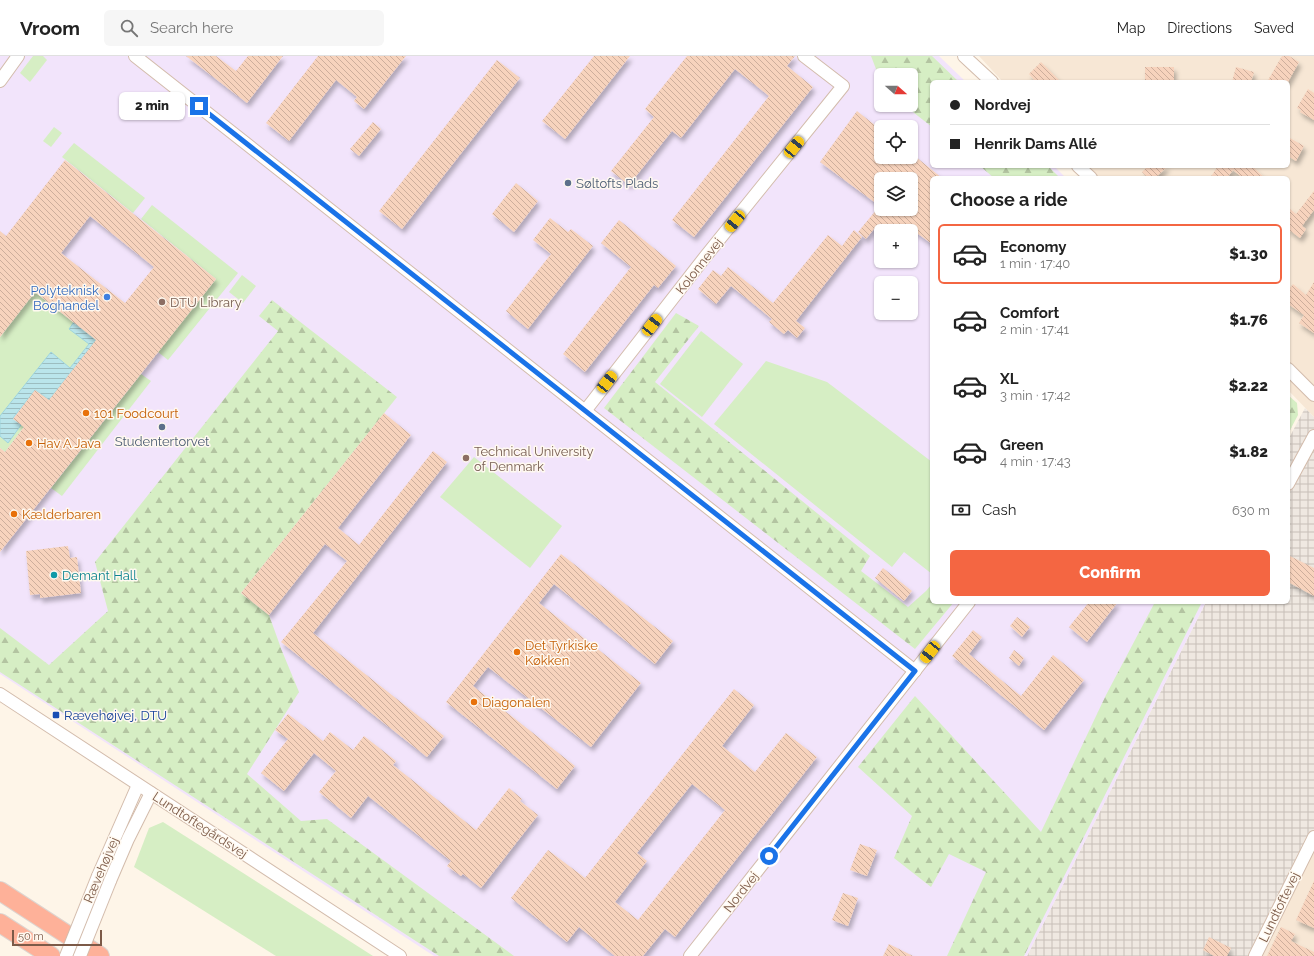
<!DOCTYPE html>
<html lang="en">
<head>
<meta charset="utf-8">
<style>
	body { margin:0; font-family:Raleway,sans-serif; background:#f6f6f6; color:#222; height:100vh; display:flex; flex-direction:column; font-size:15px; white-space:nowrap }
	* { box-sizing:border-box; margin:0 }
	p { font-size:13px; color:#767676 }
	.icon { flex:none; width:22px; height:22px; fill:none; stroke:currentColor; stroke-width:2; stroke-linecap:round; stroke-linejoin:round }
	.map { position:relative; flex:1; overflow:hidden }
	.details { position:absolute; left:930px; top:120px; width:360px; height:428px; display:flex; flex-direction:column; background:#fff; border-radius:6px; box-shadow:0 1px 3px #0004 }
	.details>* { flex:none }
	.banner { position:absolute; left:930px; top:24px; width:360px; height:88px; border-radius:6px; box-shadow:0 1px 3px #0004; display:grid; align-content:center; height:88px; padding:0 20px; background:#fff }
	.needle { width:26px; rotate:111deg }
	.tools { position:absolute; left:874px; top:12px; display:grid; gap:8px }
	.tools a { display:grid; place-items:center; width:44px; height:44px; border-radius:6px; background:#fff; box-shadow:0 1px 3px #0004; font-size:20px }
	.scale { position:absolute; left:12px; bottom:10px; width:90px; box-sizing:border-box; padding-left:4px; border:2px solid #7c5a48; border-top:0; font-size:11px; line-height:14px; white-space:nowrap; color:#7c5a48; -webkit-text-stroke:3px #fff9f0; paint-order:stroke }
	.end { position:absolute; width:18px; height:18px; margin:-9px; border:5px solid #1a73e8; background:#fff; box-shadow:0 0 0 2px #fff }
	.from { border-radius:50% }
	.bubble { position:absolute; height:28px; border-radius:6px; background:#fff; box-shadow:0 1px 3px #0004; font-size:13px; font-weight:800; line-height:28px; text-align:center }
	.car { position:absolute; width:12px; height:24px; margin:-12px -6px; border-radius:5px; box-shadow:0 0 3px 1px #0007; background:linear-gradient(#f5c518 24%,#345 0 40%,#f5c518 0 76%,#345 0 86%,#f5c518 0) }
	.banner b { display:flex; align-items:center; gap:14px; height:38px; font-size:15px }
	.banner b+b { border-top:1px solid #e0e0e0 }
	.banner i { width:10px; height:10px; background:#222 }
	ul { padding:0; list-style:none }
	li { display:flex; align-items:center; gap:12px; height:60px; margin:0 8px 6px; padding:0 12px; border:2px solid transparent; border-radius:6px }
	li div { flex:1 }
	li b { display:block; font-size:15px }
	li em { font-style:normal; font-weight:800 }
	li.active { border-color:#f46642 }
	li>.icon { width:36px; height:36px; stroke-width:1.5 }
	h2 { padding:0 20px; font-size:18px; line-height:48px }
	.pay { display:flex; align-items:center; gap:10px; height:44px; padding:0 20px; font-size:15px }
	.pay p { margin-inline-start:auto }
	.action { display:flex; gap:8px; margin-top:auto; padding:8px 20px }
	.action a { flex:1; height:46px; border-radius:6px; background:#f46642; color:#fff; font-size:16px; font-weight:800; line-height:46px; text-align:center }
	header { display:flex; align-items:center; gap:24px; box-sizing:border-box; height:56px; padding:0 20px; background:#fff; border-bottom:1px solid #e0e0e0 }
	header strong { font-size:19px }
	nav { display:flex; gap:22px; margin-inline-start:auto; font-size:14px }
	.search { width:280px; height:36px; background:#f6f6f6; display:flex; align-items:center; gap:10px; box-sizing:border-box; padding:0 14px; border-radius:6px; color:#767676; font-size:15px }
	.map>svg:first-child { display:block }
	.residential { fill:#f7e7d5 }
	.industrial { fill:url(#industrial-grid) }
	.education { fill:#f2e4fb; fill-rule:evenodd }
	.green { fill:#d6eec4 }
	.forest { fill:url(#forest-firs) }
	.water { fill:url(#water-rules); stroke:#9fd5de }
	.building { fill:url(#building-back-hatch); fill-rule:evenodd; filter:url(#shadow) }
	.lines { fill:none; stroke-linecap:round; stroke-linejoin:round }
	.minor-casing { stroke:#d3bcac; stroke-width:14 }
	.highway-casing { stroke:#ddd4cf; stroke-width:20 }
	.minor { stroke:#fff; stroke-width:12 }
	.highway { stroke:#feb199; stroke-width:18 }
	.minor-bridge-casing { stroke:#d3bcac; stroke-width:14; stroke-linecap:butt }
	.minor-bridge { stroke:#fff; stroke-width:12 }
	.route { stroke:#1a73e8; stroke-width:5 }
	.service-dot { fill:#5c6f8a; stroke:#fff9f0; stroke-width:1.5 }
	.shop-dot { fill:#3f7fe0; stroke:#fff9f0; stroke-width:1.5 }
	.education-dot { fill:#8d6e63; stroke:#fff9f0; stroke-width:1.5 }
	.food-dot { fill:#e8710a; stroke:#fff9f0; stroke-width:1.5 }
	.culture-dot { fill:#0f9aa8; stroke:#fff9f0; stroke-width:1.5 }
	.transit-dot { fill:#1a4fb4; stroke:#fff9f0; stroke-width:1.5 }
	.labels { text-anchor:middle; dominant-baseline:central; stroke-width:3; stroke-linejoin:round; paint-order:stroke }
	.service-label { font-size:13px; fill:#4e5e75; stroke:#fff9f0; text-anchor:start }
	.street-label { font-size:13px; fill:#7c5a48; stroke:#fff9f0 }
	.shop-label { font-size:13px; fill:#366cbe; stroke:#fff9f0; text-anchor:end }
	.education-label { font-size:13px; fill:#785e54; stroke:#fff9f0; text-anchor:start }
	.food-label { font-size:13px; fill:#c56008; stroke:#fff9f0; text-anchor:start }
	.culture-label { font-size:13px; fill:#0d838f; stroke:#fff9f0; text-anchor:start }
	.transit-label { font-size:13px; fill:#164399; stroke:#fff9f0; text-anchor:start }
</style>
</head>
<body>
<header>
<strong>Vroom</strong>
<div class="search"><svg class="icon" aria-label="search" viewBox="0 0 24 24"><circle cx="10" cy="10" r="6"/><path d="M15 15l6 6"/></svg>Search here</div>
<nav><a>Map</a><a>Directions</a><a>Saved</a></nav>
</header>
<div class="map">
<svg width="1314" height="900" viewBox="0 0 1314 900">
	<defs>
		<pattern id="industrial-grid" width="8" height="8" patternUnits="userSpaceOnUse"><rect width="8" height="8" fill="#efe8e1"/><path d="M0 4h8M4 0v8" fill="none" stroke="#c7bfb8"/></pattern>
		<pattern id="forest-firs" width="22" height="20" patternUnits="userSpaceOnUse"><rect width="22" height="20" fill="#d6eec4"/><path d="M5 1l3.5 6h-7zM16 11l3.5 6h-7z" fill="#b3c4a1"/></pattern>
		<pattern id="water-rules" width="6" height="5" patternUnits="userSpaceOnUse"><rect width="6" height="5" fill="#bae5eb"/><path d="M0 2.5h6" fill="none" stroke="#9cbdc0"/></pattern>
		<pattern id="building-back-hatch" width="6" height="6" patternUnits="userSpaceOnUse"><rect width="6" height="6" fill="#f7d3bd"/><path d="M-1 5l2 2M0 0l6 6M5-1l2 2" fill="none" stroke="#cdae9c"/></pattern>
		<filter id="shadow"><feDropShadow dx="2.5" dy="4.5" stdDeviation="2" flood-color="#0004"/></filter>
	</defs>
	<rect width="100%" height="100%" fill="#fef5e8"/>
	<!-- residential -->
	<g class="residential">
		<polygon points="979,0 1314,0 1314,361 1288,334 1288,122 1092,122 1081,110 1288,110 1288,26 1003,26"/>
		<polygon points="1314,791 1314,900 1260,900"/>
	</g>
	<!-- industrial -->
	<polygon class="industrial" points="1305,352 1314,361 1314,791 1260,900 1027,900 1206,546 1288,546 1288,384"/>
	<!-- education -->
	<path class="education" d="M0,0H939L966,26H932V110H1054L1066,122H932V546H1206L1027,900H434L0,618ZM881,19H911V49H881ZM881,71H911V101H881ZM881,123H911V153H881ZM881,175H911V205H881ZM881,227H911V257H881Z"/>
	<!-- green -->
	<g class="green">
		<polygon points="33,0 43,0 47,4 30,26 20,17"/>
		<polygon points="54,71 62,77 51,91 43,85"/>
		<polygon points="74,87 145,142 133,157 62,101"/>
		<polygon points="152,149 238,217 168,304 158,296 216,223 141,163"/>
		<polygon points="242,219 256,230 243,247 229,236"/>
		<polygon points="35,236 96,284 77,307 35,334 13,362 24,371 5,396 0,392 0,281"/>
		<polygon points="701,275 743,308 702,361 660,328"/>
		<polygon points="766,305 827,326 932,406 932,518 904,496 892,511 714,368"/>
		<polygon points="141,318 151,325 62,440 51,432"/>
		<polygon points="474,401 562,470 530,512 440,441"/>
		<polygon points="163,766 373,900 276,900 134,811 149,772"/>
	</g>
	<!-- forest -->
	<g class="forest">
		<polygon points="871,0 932,0 959,26 932,26 932,71 904,49 911,49 911,19 881,19 881,26"/>
		<polygon points="980,110 1048,110 1060,122 994,122"/>
		<polygon points="272,244 397,341 241,537 269,559 282,595 299,636 247,718 301,765 327,763 514,900 439,900 0,616 0,572 49,609 108,555 95,506 278,275 259,260"/>
		<polygon points="676,257 699,270 655,326 870,500 861,515 908,551 926,535 932,528 932,546 954,546 915,593 604,352"/>
		<polygon points="1288,339 1297,347 1298,359 1288,378"/>
		<polygon points="1155,546 1202,546 1024,900 947,900 986,816 949,798 931,831 894,802 912,760 858,711 915,640 1041,776 1106,639"/>
	</g>
	<!-- water -->
	<polygon class="water" points="74,266 96,284 49,344 35,334 13,362 21,369 8,387 0,380 0,360 51,296 70,312 89,288 69,273"/>
	<!-- building -->
	<g class="building">
		<polygon points="186,0 216,0 236,15 248,0 283,0 247,47"/>
		<polygon points="318,0 406,0 364,53 354,45 357,41 336,24 289,85 266,67"/>
		<polygon points="594,0 630,0 565,83 542,65"/>
		<polygon points="687,0 795,0 787,10 813,31 694,181 672,164 769,40 735,13 681,82 672,75 629,129 611,115 654,61 645,53"/>
		<polygon points="1282,0 1289,0 1299,6 1288,26 1267,26"/>
		<polygon points="497,4 520,22 402,173 379,155"/>
		<polygon points="1041,6 1061,26 1036,26 1029,18"/>
		<rect x="1145" y="11" width="29" height="15"/>
		<polygon points="1236,11 1254,16 1251,26 1232,26"/>
		<polygon points="1308,33 1314,37 1314,64 1300,56 1301,54 1297,52"/>
		<polygon points="857,55 881,74 881,101 916,101 942,122 932,122 932,188 914,175 877,175 874,173 866,183 858,176 877,153 911,153 911,123 881,123 881,151 820,106"/>
		<polygon points="373,66 381,73 359,100 350,93"/>
		<polygon points="1288,81 1304,90 1296,105 1288,100"/>
		<path d="M65,104L216,223L0,496V392L5,396L24,371L13,363L35,334L49,344L96,284L35,236L0,281V175L6,180ZM90,160L154,211L125,247L61,197Z"/>
		<polygon points="1148,110 1168,110 1155,122 1148,122 1142,116"/>
		<polygon points="1218,110 1252,110 1265,122 1243,122 1233,114 1227,122 1210,122"/>
		<polygon points="516,127 538,145 514,176 492,158"/>
		<polygon points="1314,135 1314,154 1302,170 1306,173 1300,182 1288,173 1288,151 1296,158"/>
		<polygon points="550,162 568,176 571,173 593,190 528,273 506,255 551,198 533,184"/>
		<polygon points="619,164 676,210 658,232 654,229 585,316 563,298 631,211 601,187"/>
		<polygon points="854,174 862,181 796,265 805,272 797,282 788,274 784,278 769,266 772,263 731,230 716,248 698,233 713,214 721,220 728,211 773,247 828,179 842,190"/>
		<polygon points="1314,226 1314,277 1299,267 1304,259 1288,248 1288,234 1293,228 1306,239"/>
		<polygon points="384,357 411,379 338,472 359,489 433,395 447,406 313,577 444,680 427,701 281,586 347,505 325,488 269,559 241,537"/>
		<polygon points="68,490 70,502 77,501 81,537 40,542 40,538 30,539 26,495"/>
		<polygon points="561,498 673,585 655,608 554,528 539,547 641,627 591,691 488,611 473,630 575,710 557,733 446,646"/>
		<polygon points="1288,499 1314,512 1314,540 1288,526"/>
		<polygon points="883,512 912,535 904,545 875,522"/>
		<polygon points="1089,546 1118,546 1087,586 1069,571"/>
		<polygon points="1017,561 1030,571 1022,581 1010,570"/>
		<polygon points="973,574 982,581 969,598 1021,640 1053,599 1084,624 1044,674 952,600"/>
		<polygon points="1014,594 1024,602 1019,610 1009,602"/>
		<path d="M734,633L754,649L722,690L755,716L786,677L817,701L675,881L665,873L643,900H615L579,871L567,886L511,842L548,794L585,822ZM692,728L725,754L638,864L615,846L647,805L637,797Z"/>
		<polygon points="288,658 323,685 330,676 353,694 364,680 396,705 393,709 476,774 509,732 522,743 520,745 538,759 481,832 463,818 461,820 447,810 451,805 368,740 351,762 319,736 336,715 314,697 284,735 261,717 288,683 275,674"/>
		<polygon points="860,788 877,794 867,820 850,814"/>
		<polygon points="1314,825 1314,872 1296,864"/>
		<polygon points="843,837 858,842 848,870 832,864"/>
		<polygon points="1281,871 1295,878 1291,885 1314,896 1314,900 1267,900"/>
		<polygon points="1209,881 1231,892 1227,900 1214,900 1203,894"/>
		<polygon points="889,888 913,900 883,900"/>
	</g>
	<g class="lines">
		<defs>
			<g id="minor">
				<polyline points="135,0 915,615"/>
				<polyline points="964,0 992,26"/>
				<polyline points="0,25 18,0"/>
				<polyline points="1078,110 1091,122"/>
				<polyline points="1288,313 1314,339"/>
				<polyline points="585,355 705,201 843,30 804,0"/>
				<polyline points="1288,428 1314,380"/>
				<polyline points="0,638 400,900"/>
				<polyline points="98,820 138,729"/>
				<polyline points="110,825 128,783 151,737"/>
				<polyline points="690,900 969,546"/>
				<polyline points="1255,900 1314,781"/>
			</g>
			<g id="highway">
				<polyline points="0,835 100,900"/>
				<polyline points="0,867 51,900"/>
			</g>
		</defs>
		<!-- minor casing -->
		<use href="#minor" class="minor-casing"/>
		<!-- highway casing -->
		<use href="#highway" class="highway-casing"/>
		<!-- minor -->
		<use href="#minor" class="minor"/>
		<!-- highway -->
		<use href="#highway" class="highway"/>
		<defs>
			<g id="minor-bridge">
				<polyline points="66,900 98,820"/>
				<polyline points="80,900 110,825"/>
			</g>
		</defs>
		<!-- minor-bridge casing -->
		<use href="#minor-bridge" class="minor-bridge-casing"/>
		<!-- minor-bridge -->
		<use href="#minor-bridge" class="minor-bridge"/>
	</g>
	<g class="lines">
		<!-- route -->
		<polyline class="route" points="199,50 915,615 769,800"/>
	</g>
	<!-- markers -->
	<g class="service-dot">
		<circle cx="568" cy="127" r="4"/>
		<circle cx="162" cy="371" r="4"/>
	</g>
	<circle class="shop-dot" cx="107" cy="241" r="4"/>
	<g class="education-dot">
		<circle cx="162" cy="246" r="4"/>
		<circle cx="466" cy="402" r="4"/>
	</g>
	<g class="food-dot">
		<circle cx="86" cy="357" r="4"/>
		<circle cx="29" cy="387" r="4"/>
		<circle cx="14" cy="458" r="4"/>
		<circle cx="517" cy="596" r="4"/>
		<circle cx="474" cy="646" r="4"/>
	</g>
	<circle class="culture-dot" cx="54" cy="519" r="4"/>
	<rect class="transit-dot" x="52" y="655" width="8" height="8" rx="2"/>
	<g class="labels">
		<!-- service labels -->
		<g class="service-label">
			<text x="576" y="127">Søltofts Plads</text>
			<text x="162" y="385" text-anchor="middle">Studentertorvet</text>
		</g>
		<!-- street labels -->
		<g class="street-label">
			<text transform="translate(699 210) rotate(-52)">Kolonnevej</text>
			<text transform="translate(200 769) rotate(33)">Lundtoftegårdsvej</text>
			<text transform="translate(101 814) rotate(-67)">Rævehøjvej</text>
			<text transform="translate(741 836) rotate(-52)">Nordvej</text>
			<text transform="translate(1279 851) rotate(-64)">Lundtoftevej</text>
		</g>
		<!-- shop labels -->
		<g class="shop-label">
			<text x="99" y="234">Polyteknisk<tspan x="99" dy="15">Boghandel</tspan></text>
		</g>
		<!-- education labels -->
		<g class="education-label">
			<text x="170" y="246">DTU Library</text>
			<text x="474" y="395">Technical University<tspan x="474" dy="15">of Denmark</tspan></text>
		</g>
		<!-- food labels -->
		<g class="food-label">
			<text x="94" y="357">101 Foodcourt</text>
			<text x="37" y="387">Hav A Java</text>
			<text x="22" y="458">Kælderbaren</text>
			<text x="525" y="589">Det Tyrkiske<tspan x="525" dy="15">Køkken</tspan></text>
			<text x="482" y="646">Diagonalen</text>
		</g>
		<!-- culture labels -->
		<g class="culture-label">
			<text x="62" y="519">Demant Hall</text>
		</g>
		<!-- transit labels -->
		<g class="transit-label">
			<text x="64" y="659">Rævehøjvej, DTU</text>
		</g>
	</g>
</svg>
<div class="tools">
<a><svg class="needle" viewBox="-14 -14 28 28"><path d="M0-13l5 13h-10z" fill="#e53935"/><path d="M0 13l5-13h-10z" fill="#767676"/></svg></a>
<a><svg class="icon" aria-label="locate" viewBox="0 0 24 24"><circle cx="12" cy="12" r="6"/><path d="M12 2v4M12 18v4M2 12h4M18 12h4"/></svg></a>
<a><svg class="icon" aria-label="layers" viewBox="0 0 24 24"><path d="M12 4l9 5-9 5-9-5zM3 14l9 5 9-5"/></svg></a>
<a>+</a>
<a>−</a>
</div>
<div class="scale">50 m</div>
<i class="end from" style="left:769px;top:800px"></i>
<i class="end" style="left:199px;top:50px"></i>
<div class="bubble" style="left:119px;top:36px;width:66px">2 min</div>
<i class="car" style="left:794px;top:91px;rotate:39deg"></i>
<i class="car" style="left:735px;top:165px;rotate:219deg"></i>
<i class="car" style="left:652px;top:269px;rotate:38deg"></i>
<i class="car" style="left:607px;top:326px;rotate:38deg"></i>
<i class="car" style="left:930px;top:596px;rotate:218deg"></i>
<div class="banner">
<b><i class="from"></i>Nordvej</b>
<b><i></i>Henrik Dams Allé</b>
</div>
<section class="details">
<h2>Choose a ride</h2>
<ul>
<li class="active"><svg class="icon" aria-label="car" viewBox="0 0 24 24"><path d="M5 17H2v-5l4-1 3-4h7l3 4 3 1v5h-3M9 17h6M6 11h13"/><circle cx="7" cy="17" r="2"/><circle cx="17" cy="17" r="2"/></svg><div><b>Economy</b><p>1 min · 17:40</p></div><em>$1.30</em></li>
<li><svg class="icon" aria-label="car" viewBox="0 0 24 24"><path d="M5 17H2v-5l4-1 3-4h7l3 4 3 1v5h-3M9 17h6M6 11h13"/><circle cx="7" cy="17" r="2"/><circle cx="17" cy="17" r="2"/></svg><div><b>Comfort</b><p>2 min · 17:41</p></div><em>$1.76</em></li>
<li><svg class="icon" aria-label="car" viewBox="0 0 24 24"><path d="M5 17H2v-5l4-1 3-4h7l3 4 3 1v5h-3M9 17h6M6 11h13"/><circle cx="7" cy="17" r="2"/><circle cx="17" cy="17" r="2"/></svg><div><b>XL</b><p>3 min · 17:42</p></div><em>$2.22</em></li>
<li><svg class="icon" aria-label="car" viewBox="0 0 24 24"><path d="M5 17H2v-5l4-1 3-4h7l3 4 3 1v5h-3M9 17h6M6 11h13"/><circle cx="7" cy="17" r="2"/><circle cx="17" cy="17" r="2"/></svg><div><b>Green</b><p>4 min · 17:43</p></div><em>$1.82</em></li>
</ul>
<div class="pay"><svg class="icon" aria-label="cash" viewBox="0 0 24 24"><path d="M3 7h18v10H3z"/><circle cx="12" cy="12" r="2"/></svg>Cash<p>630 m</p></div>
<div class="action"><a>Confirm</a></div>
</section>
</div>
</body>
</html>
